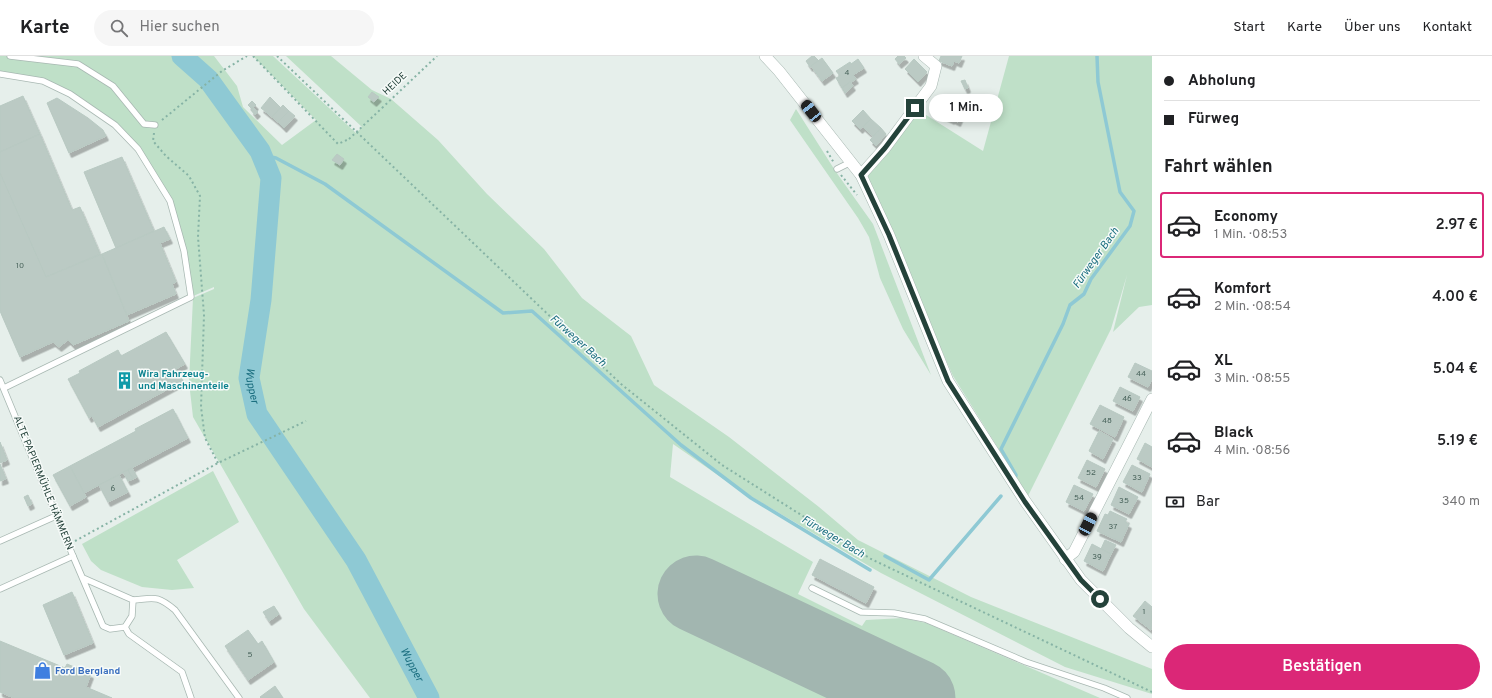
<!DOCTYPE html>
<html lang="de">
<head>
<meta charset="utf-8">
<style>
	body { margin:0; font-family:Overpass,sans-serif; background:#f6f6f6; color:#202124; height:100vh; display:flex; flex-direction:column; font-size:15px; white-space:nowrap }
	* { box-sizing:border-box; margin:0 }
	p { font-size:13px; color:#757577 }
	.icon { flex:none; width:22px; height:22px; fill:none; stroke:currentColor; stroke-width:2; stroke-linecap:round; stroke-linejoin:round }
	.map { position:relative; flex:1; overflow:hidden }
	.side { display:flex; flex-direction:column; background:#fff; width:340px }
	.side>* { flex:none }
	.banner { display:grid; align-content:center; height:88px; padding:0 12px; background:#fff }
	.end { position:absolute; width:18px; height:18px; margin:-9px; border:5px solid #24423a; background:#fff; box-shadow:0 0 0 2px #fff }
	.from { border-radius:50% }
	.bubble { position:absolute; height:28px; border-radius:14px; background:#fff; box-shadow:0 2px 10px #0003; font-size:13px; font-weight:600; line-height:28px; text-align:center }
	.car { position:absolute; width:12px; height:24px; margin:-12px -6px; border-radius:5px; box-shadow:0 0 3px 1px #0007; background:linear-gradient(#222 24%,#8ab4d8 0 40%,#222 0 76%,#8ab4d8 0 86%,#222 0) }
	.banner b { display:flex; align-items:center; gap:14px; height:38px; font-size:15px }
	.banner b+b { border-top:1px solid #e0e0e0 }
	.banner i { width:10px; height:10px; background:#202124 }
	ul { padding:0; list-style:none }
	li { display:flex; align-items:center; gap:12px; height:66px; margin:0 8px 6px; padding:0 4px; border:2px solid transparent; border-radius:4px }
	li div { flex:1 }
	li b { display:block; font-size:15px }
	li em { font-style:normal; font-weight:600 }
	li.on { border-color:#db2777 }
	li>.icon { width:36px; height:36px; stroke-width:1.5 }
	h2 { padding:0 12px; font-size:18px; line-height:48px }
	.pay { display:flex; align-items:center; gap:10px; height:44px; padding:0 12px; font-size:15px }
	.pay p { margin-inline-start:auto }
	.action { display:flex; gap:8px; margin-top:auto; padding:8px 12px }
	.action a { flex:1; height:46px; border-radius:24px; background:#db2777; color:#fff; font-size:16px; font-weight:600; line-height:46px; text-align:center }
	header { display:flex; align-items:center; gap:24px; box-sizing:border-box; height:56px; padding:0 20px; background:#fff; border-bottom:1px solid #e0e0e0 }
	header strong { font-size:19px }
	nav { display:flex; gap:22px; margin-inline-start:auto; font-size:14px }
	.search { width:280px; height:36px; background:#f6f6f6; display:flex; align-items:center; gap:10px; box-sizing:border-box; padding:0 14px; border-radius:22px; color:#757577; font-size:15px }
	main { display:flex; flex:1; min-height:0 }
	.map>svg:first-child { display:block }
	.green { fill:#bfe0c8 }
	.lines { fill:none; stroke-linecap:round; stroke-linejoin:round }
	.stream { stroke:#8ec9d4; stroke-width:3.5 }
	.river { stroke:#8ec9d4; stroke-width:21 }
	.runway { stroke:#a2b6b0; stroke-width:77 }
	.building { fill:#bbcac4; stroke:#b8c9c2; filter:url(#shadow) }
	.service-casing { stroke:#a8b8b2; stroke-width:7 }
	.minor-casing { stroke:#a8b8b2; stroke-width:12 }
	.path { stroke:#86b3a5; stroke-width:2; stroke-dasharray:2 3; stroke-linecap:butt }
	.service { stroke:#fff; stroke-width:5.5 }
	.minor { stroke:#fff; stroke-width:11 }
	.path-bridge { stroke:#86b3a5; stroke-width:2; stroke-dasharray:2 3; stroke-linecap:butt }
	.route { stroke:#24423a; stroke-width:5 }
	.labels { text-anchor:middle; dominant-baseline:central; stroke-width:3; stroke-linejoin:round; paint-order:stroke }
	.number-label { font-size:8px; fill:#4a645c }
	.street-label { font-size:10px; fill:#24423a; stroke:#f7fbf9 }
	.culture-label { font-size:10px; font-weight:bold; fill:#0d838f; stroke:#f7fbf9; text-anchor:start }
	.shop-label { font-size:10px; font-weight:bold; fill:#366cbe; stroke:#f7fbf9; text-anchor:start }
	.water-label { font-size:11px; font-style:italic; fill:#1c6f80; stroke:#f7fbf9 }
</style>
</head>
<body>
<header>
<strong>Karte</strong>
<div class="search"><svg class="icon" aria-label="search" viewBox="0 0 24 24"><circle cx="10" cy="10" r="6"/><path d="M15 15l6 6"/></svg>Hier suchen</div>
<nav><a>Start</a><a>Karte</a><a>Über uns</a><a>Kontakt</a></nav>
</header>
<main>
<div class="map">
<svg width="1152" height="642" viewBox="0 0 1152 642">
	<defs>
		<filter id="shadow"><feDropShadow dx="2.5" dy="4.5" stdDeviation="0" flood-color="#0004"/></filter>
	</defs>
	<rect width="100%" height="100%" fill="#e6efeb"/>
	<!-- green -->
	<g class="green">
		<polygon points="0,0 214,0 237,30 243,51 282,89 316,64 253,0 273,0 356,77 362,71 286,0 331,0 372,34 391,43 438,84 487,138 544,193 582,242 631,280 654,329 729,381 819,451 858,484 971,541 1152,613 1152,638 1065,611 881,517 735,431 673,388 670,421 813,506 798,538 862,570 866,564 903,562 926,567 1100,642 370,642 304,553 193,361 189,326 193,242 214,233 214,231 191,241 184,195 170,145 138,93 115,69 43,25 0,18"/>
		<polygon points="1009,0 1152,0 1152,249 1139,251 1113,276 1127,219 1111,273 1028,440 953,320 882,158 867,119 915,52 983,95"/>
		<polygon points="796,53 836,116 873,168 931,319 903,273 880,222 869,181 858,162 790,64"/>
		<polygon points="213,415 239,466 177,504 194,532 172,534 142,531 101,514 91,505 82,488"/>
	</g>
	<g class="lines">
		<!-- stream -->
		<g class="stream">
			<polyline points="261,99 276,102 325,128 503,257 532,255 681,389 751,442 870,514"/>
			<polyline points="1015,423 1016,419 1001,393 1063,268 1070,249 1084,238 1091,223 1130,170 1134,155 1120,136 1098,26 1097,0"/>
			<polyline points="885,500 929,524 1001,440"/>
		</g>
		<!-- river -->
		<path class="river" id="s1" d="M182,0L208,23L260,95L271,122L261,244L249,322L257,358L356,504L429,642"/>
		<!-- runway -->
		<polyline class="runway" points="696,538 917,642"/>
	</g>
	<!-- building -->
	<g class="building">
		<polygon points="812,0 814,0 819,5 810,11 806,5"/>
		<polygon points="898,0 904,0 906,2 899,8 895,3"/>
		<polygon points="941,0 962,0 959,7 954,5 952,10 939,5"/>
		<polygon points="822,2 833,17 822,25 811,10"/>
		<polygon points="858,3 864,12 853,19 856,23 842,32 836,22 840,20 836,15 850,6 851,8"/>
		<polygon points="914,3 927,16 918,26 905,13"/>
		<polygon points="965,24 968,32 965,33 961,25"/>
		<polygon points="850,26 853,30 845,37 842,32"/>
		<polygon points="372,36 379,41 374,46 368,41"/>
		<polygon points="23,40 40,78 0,96 0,50"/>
		<polygon points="270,41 281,52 272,61 261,52"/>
		<polygon points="57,42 88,62 103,74 106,80 69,97 47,47"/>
		<polygon points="941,44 958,51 952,64 930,54 934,45 940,47"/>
		<polygon points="252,45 256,49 252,53 248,49"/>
		<polygon points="283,49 289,55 278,66 272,61"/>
		<polygon points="253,51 258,56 255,59 251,54"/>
		<polygon points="957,52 963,55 958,66 952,63"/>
		<polygon points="863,54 871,63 860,73 852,65"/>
		<polygon points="289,55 295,60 284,72 278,66"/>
		<polygon points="871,63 881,72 873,80 863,71"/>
		<polygon points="881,72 886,78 876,90 870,84"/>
		<polygon points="40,78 72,154 80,151 100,198 46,221 0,117 0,96"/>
		<polygon points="337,98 344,103 340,109 332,104"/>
		<polygon points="122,101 154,175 116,192 84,116"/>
		<polygon points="0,117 46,221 102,198 129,265 73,289 68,284 59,291 53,286 20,301 0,255"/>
		<polygon points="164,171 170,183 160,187 176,226 172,228 176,238 127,259 102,198"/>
		<polygon points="166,276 185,308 176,313 183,325 98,371 92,360 89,362 68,323 80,317 79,315 118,294 121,300"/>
		<polygon points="1135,307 1152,315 1152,323 1148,331 1128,321"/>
		<polygon points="1120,331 1140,341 1133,355 1113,345"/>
		<polygon points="1100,349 1124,361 1115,381 1090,368"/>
		<polygon points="173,353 188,382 84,437 70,410 136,375 135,373"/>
		<polygon points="1099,375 1113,383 1103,403 1089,395"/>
		<polygon points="0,386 7,404 0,407"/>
		<polygon points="1145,387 1152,391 1152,411 1137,403"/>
		<polygon points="1087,404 1105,413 1096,431 1078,422"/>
		<polygon points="0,408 6,423 0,425"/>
		<polygon points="1132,409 1150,418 1142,436 1123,426"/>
		<polygon points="70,410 86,441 70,450 53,419"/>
		<polygon points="132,412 137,421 133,423 128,414"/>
		<polygon points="128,414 133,423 128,425 123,416"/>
		<polygon points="119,419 128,436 108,446 99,429"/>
		<polygon points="1074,429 1093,438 1084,455 1066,446"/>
		<polygon points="1119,431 1138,441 1129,458 1111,449"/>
		<polygon points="28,439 32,448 28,450 24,441"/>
		<polygon points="1110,455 1127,463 1125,466 1129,468 1121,486 1097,475 1105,458 1108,459"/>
		<polygon points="1105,484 1116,489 1111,498 1101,493"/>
		<polygon points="1092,488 1111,498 1103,515 1084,505"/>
		<polygon points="820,503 874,531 866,547 812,519"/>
		<polygon points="72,536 93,587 64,599 43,549"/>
		<polygon points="1145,545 1152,551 1151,574 1133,560"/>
		<polygon points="274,550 279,558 269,565 263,556"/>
		<polygon points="248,574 258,588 262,585 274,606 248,624 225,590"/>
		<polygon points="0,585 65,612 67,608 91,618 86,631 112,642 14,642 0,636"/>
		<polygon points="275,630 283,642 261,642 260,641"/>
	</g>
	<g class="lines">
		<defs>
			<g id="service">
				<polyline points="10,0 78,8 113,30 144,68 155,69"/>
				<polyline points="0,18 43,25 70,38 115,69 138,93 170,145 184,195 191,241 4,332"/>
				<polyline points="837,113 851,106"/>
				<polyline points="0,324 73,500 0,533"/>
				<polyline points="0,485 56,460"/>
				<polyline points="73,500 103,570 110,573 125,571 132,560 133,544 83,522"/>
				<polyline points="812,532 861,556 894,557 925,563 1026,606 1104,632 1127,642"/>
				<path d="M133,544C155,542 157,539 175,554L239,642"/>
				<polyline points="125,571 129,578 182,616 191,642"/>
			</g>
			<g id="minor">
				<polyline points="765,0 779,15 861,119 889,179 948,325 1025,445 1081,524 1129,572 1152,591"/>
				<polyline points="861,119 885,92 931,30 936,10 924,0"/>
				<polyline points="1065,503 1074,496 1152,343"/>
			</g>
		</defs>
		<!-- service casing -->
		<use href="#service" class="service-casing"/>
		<!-- minor casing -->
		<use href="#minor" class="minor-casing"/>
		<!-- path -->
		<g class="path">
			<polyline points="253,0 338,88 349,83"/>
			<polyline points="277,0 621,328 722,409 871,503 1152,636"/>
			<polyline points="382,52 437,0"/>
			<polyline points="162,64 222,15 247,0"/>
			<polyline points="154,77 153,85 166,100 189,120 200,140 198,181 204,259 201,351 205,382 218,407"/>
			<polyline points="827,95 834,107"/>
			<polyline points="841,119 857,139"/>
			<polyline points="75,485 218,407 306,365"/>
		</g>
		<!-- service -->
		<use href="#service" class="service"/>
		<!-- minor -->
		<use href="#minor" class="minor"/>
		<!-- path-bridge -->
		<polyline class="path-bridge" points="349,83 382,52"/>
	</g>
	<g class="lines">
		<!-- route -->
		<polyline class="route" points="915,52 885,92 861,119 889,179 948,325 1025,446 1081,524 1100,543"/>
	</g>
	<!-- icons -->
	<defs>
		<symbol id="building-bare" viewBox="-9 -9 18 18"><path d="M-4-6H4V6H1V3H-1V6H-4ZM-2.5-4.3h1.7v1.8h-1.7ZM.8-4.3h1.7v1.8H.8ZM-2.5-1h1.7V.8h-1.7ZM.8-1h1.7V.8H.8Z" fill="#0f9aa8" stroke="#f7fbf9" stroke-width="2.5" paint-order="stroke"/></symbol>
		<symbol id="shop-bare" viewBox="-9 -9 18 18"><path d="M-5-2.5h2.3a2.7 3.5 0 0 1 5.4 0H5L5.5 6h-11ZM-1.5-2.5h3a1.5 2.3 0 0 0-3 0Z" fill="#3f7fe0" stroke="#f7fbf9" stroke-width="2.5" paint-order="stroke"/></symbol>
	</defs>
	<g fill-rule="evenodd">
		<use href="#building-bare" x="112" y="312" width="25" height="25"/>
		<use href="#shop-bare" x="30" y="602" width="25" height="25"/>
	</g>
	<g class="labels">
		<!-- number labels -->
		<g class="number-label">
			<text x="847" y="17">4</text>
			<text x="20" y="210">10</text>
			<text x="1141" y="318">44</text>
			<text x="1127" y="343">46</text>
			<text x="1107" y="365">48</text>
			<text x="1091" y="417">52</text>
			<text x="1137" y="422">33</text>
			<text x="113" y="433">6</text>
			<text x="1079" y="442">54</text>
			<text x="1124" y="445">35</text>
			<text x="1113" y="471">37</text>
			<text x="1097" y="501">39</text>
			<text x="1144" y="556">1</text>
			<text x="250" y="599">5</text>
		</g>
		<!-- street labels -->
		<g class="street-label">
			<text transform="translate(395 28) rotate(-43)">HEIDE</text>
			<text transform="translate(43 427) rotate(68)">ALTE PAPIERMÜHLE HÄMMERN</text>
		</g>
		<!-- culture labels -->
		<g class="culture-label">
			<text x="138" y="318">Wira Fahrzeug-<tspan x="138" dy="12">und Maschinenteile</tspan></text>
		</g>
		<!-- shop labels -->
		<g class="shop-label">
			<text x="55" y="615">Ford Bergland</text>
		</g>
		<!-- water labels -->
		<g class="water-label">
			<text transform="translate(1096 202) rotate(-55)">Fürweger Bach</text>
			<text transform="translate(578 285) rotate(42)">Fürweger Bach</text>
			<text stroke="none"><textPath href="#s1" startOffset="362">Wupper</textPath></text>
			<text transform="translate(833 481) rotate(31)">Fürweger Bach</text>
			<text stroke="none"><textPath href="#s1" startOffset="686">Wupper</textPath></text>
		</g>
	</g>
</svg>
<i class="end from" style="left:1100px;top:543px"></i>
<i class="end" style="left:915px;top:52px"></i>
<div class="bubble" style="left:929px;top:38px;width:74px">1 Min.</div>
<i class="car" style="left:811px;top:55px;rotate:322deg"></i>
<i class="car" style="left:1088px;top:468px;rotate:27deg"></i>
</div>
<section class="side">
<div class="banner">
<b><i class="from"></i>Abholung</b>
<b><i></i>Fürweg</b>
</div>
<h2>Fahrt wählen</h2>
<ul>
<li class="on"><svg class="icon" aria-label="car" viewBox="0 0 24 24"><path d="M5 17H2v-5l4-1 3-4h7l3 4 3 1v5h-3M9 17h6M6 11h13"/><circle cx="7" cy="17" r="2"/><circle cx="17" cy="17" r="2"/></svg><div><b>Economy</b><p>1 Min. · 08:53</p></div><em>2.97 €</em></li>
<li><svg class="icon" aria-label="car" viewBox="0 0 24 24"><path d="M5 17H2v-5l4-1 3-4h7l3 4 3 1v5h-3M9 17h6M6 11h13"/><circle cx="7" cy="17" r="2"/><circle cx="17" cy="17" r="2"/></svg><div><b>Komfort</b><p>2 Min. · 08:54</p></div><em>4.00 €</em></li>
<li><svg class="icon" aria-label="car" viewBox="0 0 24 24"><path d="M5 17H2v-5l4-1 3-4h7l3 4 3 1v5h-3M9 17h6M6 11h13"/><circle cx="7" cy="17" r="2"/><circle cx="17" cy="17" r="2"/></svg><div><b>XL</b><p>3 Min. · 08:55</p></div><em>5.04 €</em></li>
<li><svg class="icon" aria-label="car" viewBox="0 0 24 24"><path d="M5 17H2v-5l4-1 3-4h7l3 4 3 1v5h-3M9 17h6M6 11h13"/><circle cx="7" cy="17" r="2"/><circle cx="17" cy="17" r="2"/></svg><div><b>Black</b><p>4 Min. · 08:56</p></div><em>5.19 €</em></li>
</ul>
<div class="pay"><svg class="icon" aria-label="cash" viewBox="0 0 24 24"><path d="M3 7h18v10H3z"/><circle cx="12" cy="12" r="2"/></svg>Bar<p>340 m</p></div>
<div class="action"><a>Bestätigen</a></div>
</section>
</main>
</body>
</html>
